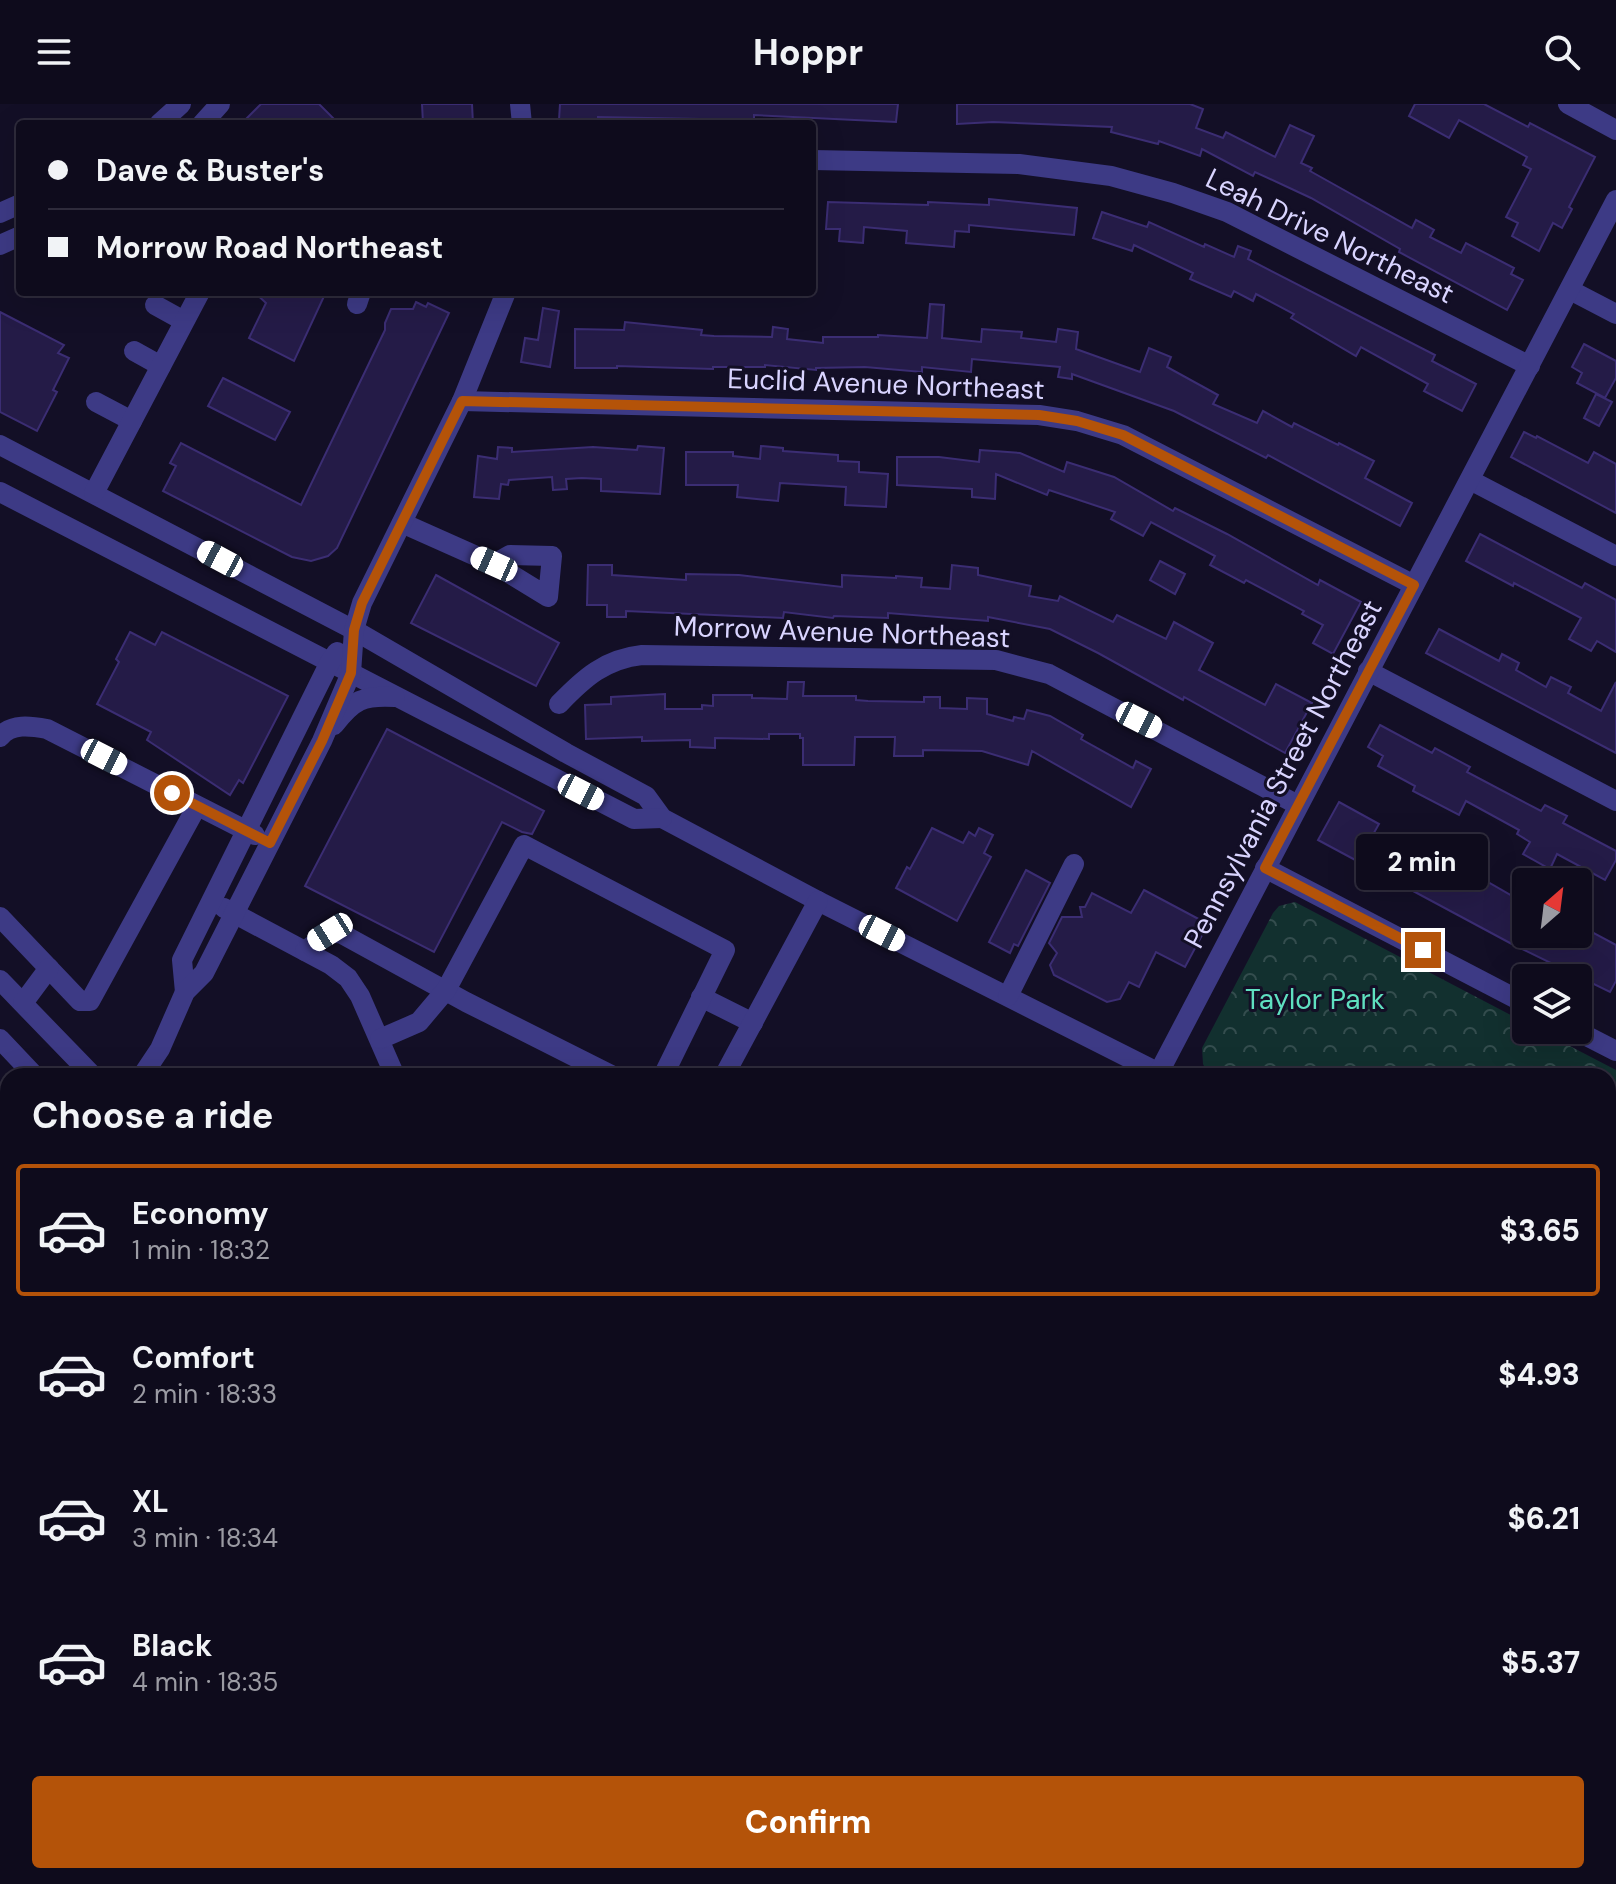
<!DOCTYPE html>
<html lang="en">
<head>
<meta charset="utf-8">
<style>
	body { margin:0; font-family:"DM Sans",sans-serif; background:#1c1929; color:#f1f3f6; height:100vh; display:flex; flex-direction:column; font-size:30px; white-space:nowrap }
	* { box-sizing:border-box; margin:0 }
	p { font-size:26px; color:#9b9ba3 }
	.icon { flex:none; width:44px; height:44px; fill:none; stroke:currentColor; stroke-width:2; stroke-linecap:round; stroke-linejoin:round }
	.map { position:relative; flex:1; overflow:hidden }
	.drawer { position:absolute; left:0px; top:964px; width:1616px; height:816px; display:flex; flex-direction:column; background:#0e0b1c; border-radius:24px 24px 0 0; box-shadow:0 8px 32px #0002,0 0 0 2px #2e2b3b }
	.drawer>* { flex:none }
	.top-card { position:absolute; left:16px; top:16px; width:800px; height:176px; border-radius:8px; box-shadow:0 8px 32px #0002,0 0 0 2px #2e2b3b; display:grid; align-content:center; height:176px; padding:0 32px; background:#0e0b1c }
	.needle { width:52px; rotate:28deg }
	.controls { position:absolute; left:1512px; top:764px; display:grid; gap:16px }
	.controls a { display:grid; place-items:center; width:80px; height:80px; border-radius:8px; background:#0e0b1c; box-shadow:0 8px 32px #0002,0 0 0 2px #2e2b3b; font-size:40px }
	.end { position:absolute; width:36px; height:36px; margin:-18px; border:10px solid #b45309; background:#fff; box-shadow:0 0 0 4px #fff }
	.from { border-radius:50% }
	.bubble { position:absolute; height:56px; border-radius:8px; background:#0e0b1c; box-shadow:0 8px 32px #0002,0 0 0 2px #2e2b3b; font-size:26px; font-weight:800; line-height:56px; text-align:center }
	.car { position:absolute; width:24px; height:48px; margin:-24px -12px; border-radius:10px; box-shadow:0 0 6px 2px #0007; background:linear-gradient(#fff 24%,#345 0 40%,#fff 0 76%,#345 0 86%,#fff 0) }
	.top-card b { display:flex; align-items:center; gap:28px; height:76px; font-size:30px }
	.top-card b+b { border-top:2px solid #2e2b3b }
	.top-card i { width:20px; height:20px; background:#f1f3f6 }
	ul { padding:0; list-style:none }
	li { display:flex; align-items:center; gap:24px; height:132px; margin:0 16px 12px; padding:0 16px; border:4px solid transparent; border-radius:8px }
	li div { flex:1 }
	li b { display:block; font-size:30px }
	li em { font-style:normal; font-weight:800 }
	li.selected { border-color:#b45309 }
	li>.icon { width:72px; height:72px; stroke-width:1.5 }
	h2 { padding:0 32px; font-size:36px; line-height:96px }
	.button { display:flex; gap:16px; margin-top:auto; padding:16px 32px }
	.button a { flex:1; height:92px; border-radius:8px; background:#b45309; color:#fff; font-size:32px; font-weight:800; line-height:92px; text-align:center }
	header { display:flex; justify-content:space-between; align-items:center; height:104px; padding:0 32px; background:#0e0b1c; font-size:36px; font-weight:800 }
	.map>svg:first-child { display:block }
	.forest { fill:url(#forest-crowns) }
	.building { fill:#241b47; stroke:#3b2d73; stroke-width:2 }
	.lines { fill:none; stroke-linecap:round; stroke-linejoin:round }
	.path { stroke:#2fb8b0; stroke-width:3; stroke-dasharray:4 6; stroke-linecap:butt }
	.minor { stroke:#3d3a85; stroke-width:20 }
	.route { stroke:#b45309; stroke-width:10 }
	.labels { text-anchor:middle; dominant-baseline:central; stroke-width:6; stroke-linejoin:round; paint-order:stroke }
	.street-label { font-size:28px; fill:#d9d4ff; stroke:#130f26 }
	.park-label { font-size:28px; fill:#5fe0c0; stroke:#130f26 }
</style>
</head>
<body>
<header><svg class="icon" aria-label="menu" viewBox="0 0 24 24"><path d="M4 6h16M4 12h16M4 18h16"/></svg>Hoppr<svg class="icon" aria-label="search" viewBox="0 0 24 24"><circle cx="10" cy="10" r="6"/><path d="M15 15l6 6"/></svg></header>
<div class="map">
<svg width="1616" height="1780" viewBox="0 0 1616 1780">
	<defs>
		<pattern id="forest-crowns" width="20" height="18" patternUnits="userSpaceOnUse" patternTransform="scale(2)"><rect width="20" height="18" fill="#12302f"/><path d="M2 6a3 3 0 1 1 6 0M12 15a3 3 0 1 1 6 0" fill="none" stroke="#344d4e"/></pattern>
	</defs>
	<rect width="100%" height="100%" fill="#130f26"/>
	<!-- forest -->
	<g class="forest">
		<polygon points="1295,798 1526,919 1526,926 1539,926 1616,966 1616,1048 1608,1063 1608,972 1209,972 1203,960 1202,944 1273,809 1279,802"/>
		<polygon points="0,1388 8,1397 8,1470 0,1478"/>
	</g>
	<!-- building -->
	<g class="building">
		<polygon points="261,0 319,0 339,20 241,20"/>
		<polygon points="422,0 472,0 473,20 423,19"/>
		<polygon points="560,0 898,0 896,18 754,11 754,16 598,13 598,16 559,16"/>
		<polygon points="957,0 1190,0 1203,5 1196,24 1223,34 1226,28 1275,53 1290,21 1314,32 1301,59 1312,64 1310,67 1412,124 1416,116 1434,126 1430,133 1461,149 1466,139 1514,164 1511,170 1523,176 1507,206 1399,148 1400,145 1311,94 1255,68 1253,72 1202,45 1200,52 1159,37 1158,40 1111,28 1112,23 993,18 957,20"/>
		<polygon points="1415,0 1484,0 1528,23 1530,19 1595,53 1569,103 1572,105 1562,124 1553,119 1539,147 1512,132 1518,119 1506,113 1531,65 1523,61 1527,53 1459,16 1449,34 1409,12"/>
		<polygon points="989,95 1077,104 1074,131 969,121 969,128 955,127 954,143 906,139 907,127 864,123 863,139 839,137 840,125 826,125 828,98 928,101 928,98 989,101"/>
		<polygon points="1102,108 1147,123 1149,118 1204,143 1205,140 1234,153 1238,142 1251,147 1248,155 1435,251 1432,257 1476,280 1462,307 1424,287 1428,280 1361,243 1356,252 1291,214 1294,210 1256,190 1253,197 1234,187 1231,193 1190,175 1193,169 1134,141 1132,147 1093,134"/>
		<polygon points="254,188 326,188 294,257 249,234 266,199"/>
		<polygon points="416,198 426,203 428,199 449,209 337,444 328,452 311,457 292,453 163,387 176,362 170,359 181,339 301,401 385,226 385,219 391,205 413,205"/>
		<polygon points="930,200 944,201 942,234 981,238 982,225 1022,228 1021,234 1056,238 1058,225 1078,228 1076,245 1140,268 1149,244 1171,253 1167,263 1218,291 1213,300 1257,319 1263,307 1292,323 1294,319 1338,341 1339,339 1374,357 1365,374 1412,399 1400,422 1268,351 1266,354 1174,307 1072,270 1072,275 1058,273 1060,263 972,255 971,268 922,263 922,268 865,263 816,264 816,266 765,261 765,263 713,263 713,265 617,262 617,264 575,264 575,225 624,226 625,218 702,226 701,231 714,232 772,233 773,223 788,225 787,235 823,239 823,233 878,233 878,231 927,234"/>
		<polygon points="543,204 559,207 550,263 521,258 525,234 538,236"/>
		<polygon points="0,208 64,241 58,249 69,254 53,286 57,288 37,327 0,308"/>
		<polygon points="1584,240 1616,257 1616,274 1605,294 1577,279 1582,269 1572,263"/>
		<polygon points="223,274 290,308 275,336 208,302"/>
		<polygon points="1596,290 1612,298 1599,322 1584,314"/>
		<polygon points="1524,328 1536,334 1537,332 1588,359 1594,348 1616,360 1616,409 1511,353"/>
		<polygon points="638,342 664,344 660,390 601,387 601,375 582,374 566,375 567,385 553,386 552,373 509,376 508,381 501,380 499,395 474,393 478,352 497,355 498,343 512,344 512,348 593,343 637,346"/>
		<polygon points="761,342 783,344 783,347 838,351 838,357 859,358 859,368 888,370 886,403 845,401 846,383 780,379 778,397 737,393 738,381 686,381 686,348 733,348 733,352 760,355"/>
		<polygon points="980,346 1020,349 1064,368 1067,358 1114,373 1173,407 1175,404 1227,430 1318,481 1320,476 1361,498 1333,550 1313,539 1323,521 1302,510 1304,507 1246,476 1244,479 1210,461 1215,452 1151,418 1143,432 1111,415 1115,408 1049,386 1047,391 996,370 995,395 972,393 972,385 897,381 897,353 939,353 979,358"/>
		<polygon points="1480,430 1582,484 1585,479 1616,496 1616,548 1597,537 1591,547 1569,535 1581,514 1514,479 1513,482 1466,457"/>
		<polygon points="1160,457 1185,470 1175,490 1150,476"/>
		<polygon points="588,461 612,461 612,471 686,476 686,470 739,471 842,483 842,471 896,474 896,472 922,474 921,483 950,485 952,461 978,464 978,471 1031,482 1029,492 1058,497 1060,492 1113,518 1117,511 1166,535 1174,518 1213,539 1199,566 1265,601 1276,580 1312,599 1285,649 1184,593 1183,596 1098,549 1050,525 988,513 988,517 888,509 888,514 834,512 833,514 784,508 783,514 626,507 626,513 607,513 607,501 587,501"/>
		<polygon points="436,471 559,539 536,582 411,519"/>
		<polygon points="1439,525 1499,557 1502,550 1519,559 1516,566 1546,583 1551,573 1571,583 1568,589 1601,607 1616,578 1616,649 1426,549"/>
		<polygon points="130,528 155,541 162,528 288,592 243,679 239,676 230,691 147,636 151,628 97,600 119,558 116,555"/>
		<polygon points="788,578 804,578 803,592 856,592 856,596 868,597 924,598 924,593 940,593 940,604 967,605 967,594 987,595 987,610 1013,617 1014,613 1024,615 1027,606 1050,612 1083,631 1081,635 1133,664 1136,657 1151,665 1131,703 1032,647 1028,661 982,647 923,646 923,652 894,652 895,633 855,633 854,661 803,661 803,634 800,634 800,630 769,630 769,635 715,634 715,644 690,643 690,636 642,637 642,633 586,635 585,601 611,600 611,593 665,590 665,605 702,605 702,601 713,602 713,591 752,591 752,594 787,595"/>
		<polygon points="1380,621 1432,649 1435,644 1470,663 1467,668 1541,707 1545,701 1567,712 1563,719 1616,747 1616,756 1605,776 1557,750 1550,765 1523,750 1530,738 1517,730 1519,726 1466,697 1459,711 1413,687 1415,682 1378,662 1383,652 1368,643"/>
		<polygon points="387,625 544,707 532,730 522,728 502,718 434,848 305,782"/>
		<polygon points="1339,698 1379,720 1371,734 1397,748 1403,736 1437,754 1439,750 1526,800 1526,809 1515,830 1555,830 1583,845 1592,828 1616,841 1616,877 1610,888 1510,839 1318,736"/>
		<polygon points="932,724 963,739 969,728 975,732 979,724 993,731 984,749 991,753 957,817 896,784 907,763 910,765"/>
		<polygon points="1026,766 1050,779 1018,842 1014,840 1010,849 989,838"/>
		<polygon points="1144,786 1208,820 1185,863 1156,848 1139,883 1129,878 1120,895 1107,898 1054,871 1050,861 1057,849 1049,839 1062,813 1082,813 1080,803 1085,803 1092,789 1131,809"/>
	</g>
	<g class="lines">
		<!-- path -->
		<g class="path">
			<polyline points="0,1399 8,1409"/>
			<polyline points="0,1430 3,1445 0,1454"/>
		</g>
		<!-- minor -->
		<g class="minor">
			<polyline points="520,0 522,20"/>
			<polyline points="1568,0 1616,26"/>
			<polyline points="159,20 181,0"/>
			<polyline points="202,20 220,0"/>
			<polyline points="812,56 1019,60 1111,72 1173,89 1227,108 1530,262"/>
			<polyline points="0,109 20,100"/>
			<polyline points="0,141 20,132"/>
			<polyline points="1570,186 1616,210"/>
			<polyline points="357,200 361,188"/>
			<polyline points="155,201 184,217"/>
			<polyline points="134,247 161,262"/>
			<polyline points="462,297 1039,311 1077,317 1123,331 1414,481"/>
			<polyline points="96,298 132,317"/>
			<polyline points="0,341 354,526 566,649 646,692 662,714 818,797 1165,972"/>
			<polyline points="1470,376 1616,452"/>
			<polyline points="0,388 634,715 662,714"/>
			<polyline points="94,389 200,188"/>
			<polyline points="402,419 494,460 548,493 552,452 510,451 494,460"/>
			<polyline points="1368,567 1616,697"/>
			<path d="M559,600C584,574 605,555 642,551L996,556L1049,570L1298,701"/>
			<path d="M334,621C353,596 363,591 395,593"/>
			<path d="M0,633C11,619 31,622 47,625L255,731"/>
			<polyline points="1265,764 1526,900"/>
			<polyline points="224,804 331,861 348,874 360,892 395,972"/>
			<polyline points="0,813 80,897 90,897 197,702"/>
			<polyline points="305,847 330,828 342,830 466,898 613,972"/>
			<polyline points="0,876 93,972"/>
			<polyline points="185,888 182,856 330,558 337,548"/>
			<polyline points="1008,892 1074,760"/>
			<polyline points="701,893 753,919"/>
			<polyline points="23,899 49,864"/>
			<polyline points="1575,926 1616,947"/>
			<polyline points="0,935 35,972"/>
			<polyline points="380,935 419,918 446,886 524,741 725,846 663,972"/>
			<polyline points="142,972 160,945 185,888 204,869 322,637 351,569 354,526 362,499 462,297 506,188"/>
			<polyline points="724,972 818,797"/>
			<polyline points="1157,972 1616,96"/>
			<polyline points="0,1055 8,1047"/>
			<polyline points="1608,1103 1616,1088"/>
			<polyline points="0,1108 8,1101"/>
			<polyline points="1608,1202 1616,1206"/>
			<polyline points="1608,1272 1612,1274 1616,1266"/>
			<polyline points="0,1498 8,1490"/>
			<polyline points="1608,1540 1616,1525"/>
			<polyline points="0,1717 8,1726"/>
			<polyline points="0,1750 8,1759"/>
			<polyline points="325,1772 325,1780"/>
			<polyline points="866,1772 886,1780"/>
			<polyline points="376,1776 506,1772"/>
			<polyline points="14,1780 21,1772"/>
			<polyline points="705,1780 709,1772"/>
			<polyline points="749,1780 753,1772"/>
			<polyline points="1295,1780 1297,1772"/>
			<polyline points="1508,1780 1510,1772"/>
		</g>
	</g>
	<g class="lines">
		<!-- route -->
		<polyline class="route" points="172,689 270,739 322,637 351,569 354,526 362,499 462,297 1039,311 1077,317 1123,331 1414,481 1265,764 1423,846"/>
	</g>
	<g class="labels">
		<!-- street labels -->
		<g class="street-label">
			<text transform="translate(1330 132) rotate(26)">Leah Drive Northeast</text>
			<text transform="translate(886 280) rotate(2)">Euclid Avenue Northeast</text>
			<text transform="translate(842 528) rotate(2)">Morrow Avenue Northeast</text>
			<text transform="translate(1283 670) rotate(-62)">Pennsylvania Street Northeast</text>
		</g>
		<!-- park labels -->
		<g class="park-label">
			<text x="1315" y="895">Taylor Park</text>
		</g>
	</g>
</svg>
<div class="controls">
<a><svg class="needle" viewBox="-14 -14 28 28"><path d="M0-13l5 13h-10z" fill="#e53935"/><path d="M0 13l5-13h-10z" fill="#9b9ba3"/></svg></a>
<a><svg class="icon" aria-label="layers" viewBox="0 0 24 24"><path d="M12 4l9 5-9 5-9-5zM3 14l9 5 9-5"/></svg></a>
</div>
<i class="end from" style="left:172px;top:689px"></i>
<i class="end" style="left:1423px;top:846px"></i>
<div class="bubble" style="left:1356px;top:730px;width:132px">2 min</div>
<i class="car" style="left:220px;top:455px;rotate:298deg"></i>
<i class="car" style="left:494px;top:460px;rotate:294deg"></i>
<i class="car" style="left:1139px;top:616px;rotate:117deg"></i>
<i class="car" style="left:104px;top:653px;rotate:117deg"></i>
<i class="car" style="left:581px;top:688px;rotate:117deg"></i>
<i class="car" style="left:330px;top:828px;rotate:238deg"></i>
<i class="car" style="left:882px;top:829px;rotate:117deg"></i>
<div class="top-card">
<b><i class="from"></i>Dave &amp; Buster's</b>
<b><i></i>Morrow Road Northeast</b>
</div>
<section class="drawer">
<h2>Choose a ride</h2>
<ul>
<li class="selected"><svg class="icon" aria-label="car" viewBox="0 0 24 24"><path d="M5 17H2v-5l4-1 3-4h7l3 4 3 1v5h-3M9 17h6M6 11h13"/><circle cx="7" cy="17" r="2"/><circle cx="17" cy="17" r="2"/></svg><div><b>Economy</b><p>1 min · 18:32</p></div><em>$3.65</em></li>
<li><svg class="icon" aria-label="car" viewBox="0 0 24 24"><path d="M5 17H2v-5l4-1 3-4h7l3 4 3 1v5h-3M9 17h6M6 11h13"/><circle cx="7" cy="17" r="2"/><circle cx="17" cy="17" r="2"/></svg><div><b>Comfort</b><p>2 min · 18:33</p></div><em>$4.93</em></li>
<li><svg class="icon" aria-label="car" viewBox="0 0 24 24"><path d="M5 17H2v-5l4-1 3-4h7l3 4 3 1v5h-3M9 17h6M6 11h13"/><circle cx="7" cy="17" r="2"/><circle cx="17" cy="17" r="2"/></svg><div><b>XL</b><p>3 min · 18:34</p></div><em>$6.21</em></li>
<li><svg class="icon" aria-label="car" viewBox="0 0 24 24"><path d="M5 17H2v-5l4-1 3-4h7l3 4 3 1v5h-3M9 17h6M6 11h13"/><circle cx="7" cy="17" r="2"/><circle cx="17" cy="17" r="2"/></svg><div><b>Black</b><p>4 min · 18:35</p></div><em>$5.37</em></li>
</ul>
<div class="button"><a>Confirm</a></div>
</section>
</div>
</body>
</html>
